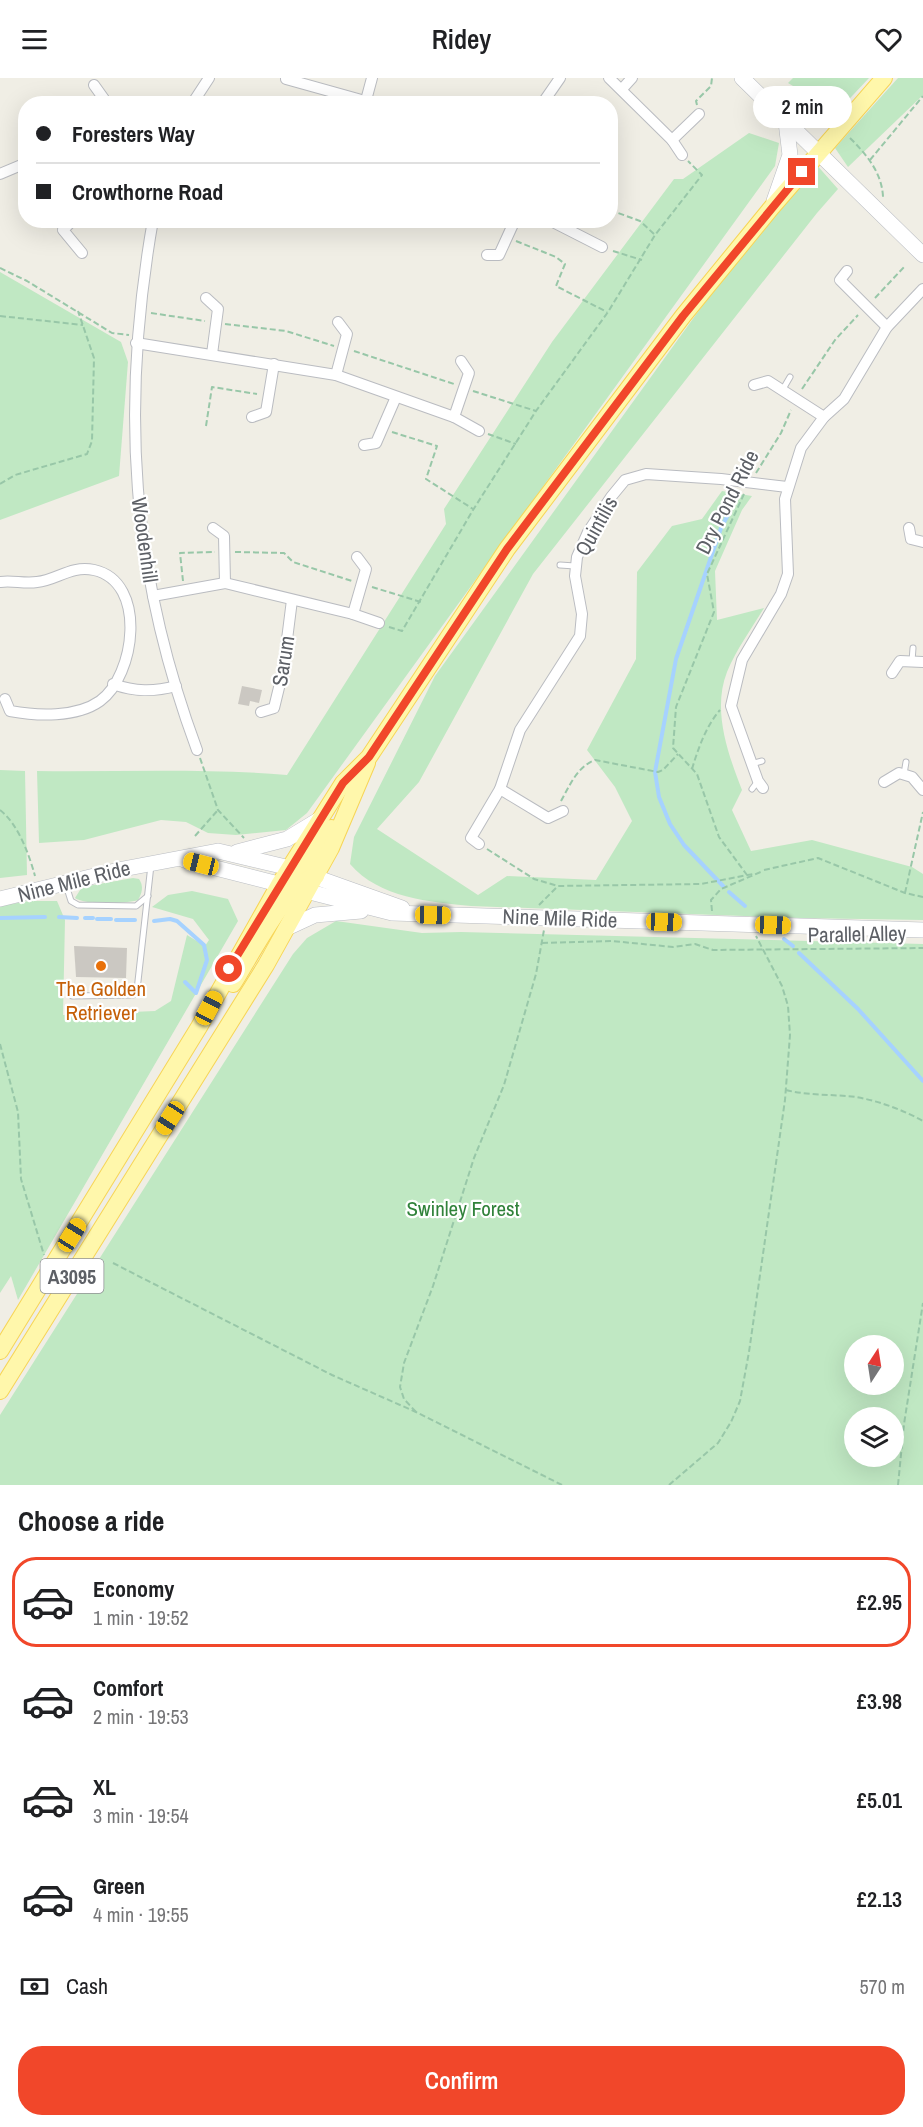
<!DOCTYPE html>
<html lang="en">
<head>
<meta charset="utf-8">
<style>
	body { margin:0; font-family:"Archivo Narrow",sans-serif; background:#f2f2f2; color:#202124; height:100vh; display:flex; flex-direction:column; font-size:22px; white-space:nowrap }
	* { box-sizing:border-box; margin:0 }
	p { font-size:20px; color:#757577 }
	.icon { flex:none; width:33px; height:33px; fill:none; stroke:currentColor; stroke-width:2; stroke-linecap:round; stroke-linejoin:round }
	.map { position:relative; height:1407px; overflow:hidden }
	.sheet { display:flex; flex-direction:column; background:#fff; flex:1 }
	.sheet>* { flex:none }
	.banner { position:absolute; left:18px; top:18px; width:600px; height:132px; border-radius:24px; box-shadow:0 6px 24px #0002; display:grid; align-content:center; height:132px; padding:0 18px; background:#fff }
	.needle { width:39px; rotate:12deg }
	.tools { position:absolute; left:844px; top:1257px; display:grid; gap:12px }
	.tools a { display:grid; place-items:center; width:60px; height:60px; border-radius:50%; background:#fff; box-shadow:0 6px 24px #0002; font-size:30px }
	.end { position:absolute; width:27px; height:27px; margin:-14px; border:8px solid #f1472a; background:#fff; box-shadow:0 0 0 3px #fff }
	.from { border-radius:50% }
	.bubble { position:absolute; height:42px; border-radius:21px; background:#fff; box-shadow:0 6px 24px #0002; font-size:20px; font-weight:600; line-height:42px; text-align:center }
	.car { position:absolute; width:18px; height:36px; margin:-18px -9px; border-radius:8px; box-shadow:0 0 4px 2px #0007; background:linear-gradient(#f5c518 24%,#345 0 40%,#f5c518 0 76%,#345 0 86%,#f5c518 0) }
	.banner b { display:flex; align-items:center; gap:21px; height:57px; font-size:22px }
	.banner b+b { border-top:2px solid #e0e0e0 }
	.banner i { width:15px; height:15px; background:#202124 }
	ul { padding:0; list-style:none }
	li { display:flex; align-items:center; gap:18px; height:90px; margin:0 12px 9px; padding:0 6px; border:3px solid transparent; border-radius:24px }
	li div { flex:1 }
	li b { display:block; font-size:22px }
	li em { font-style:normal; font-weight:600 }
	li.current { border-color:#f1472a }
	li>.icon { width:54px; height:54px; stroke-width:1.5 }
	h2 { padding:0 18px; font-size:27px; line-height:72px }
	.pay { display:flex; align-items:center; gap:15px; height:66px; padding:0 18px; font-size:22px }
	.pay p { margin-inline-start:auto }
	.action { display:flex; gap:12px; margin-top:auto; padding:12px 18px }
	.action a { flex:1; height:69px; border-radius:24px; background:#f1472a; color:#fff; font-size:24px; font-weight:600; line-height:69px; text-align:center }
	header { display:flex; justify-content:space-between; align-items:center; height:78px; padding:0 18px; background:#fff; font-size:27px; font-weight:600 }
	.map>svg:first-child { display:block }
	.green { fill:#c0e8c3; fill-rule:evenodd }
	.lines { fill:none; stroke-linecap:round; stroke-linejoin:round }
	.stream { stroke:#a6d2ff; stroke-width:4 }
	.building { fill:#cbc8c2 }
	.lane-casing { stroke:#babcc1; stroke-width:7 }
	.street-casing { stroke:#babcc1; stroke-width:12 }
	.secondary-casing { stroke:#babdc3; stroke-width:16 }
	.primary-casing { stroke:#f7d556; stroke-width:18 }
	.path { stroke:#98c7a8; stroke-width:2; stroke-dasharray:6 3; stroke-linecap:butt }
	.lane { stroke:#fff; stroke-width:5 }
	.street { stroke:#fff; stroke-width:10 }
	.secondary { stroke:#fff; stroke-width:15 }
	.primary { stroke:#fff7ab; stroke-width:16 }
	.route { stroke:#f1472a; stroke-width:8 }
	.food-dot { fill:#e8710a; stroke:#fff; stroke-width:2 }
	.labels { text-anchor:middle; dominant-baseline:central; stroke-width:4.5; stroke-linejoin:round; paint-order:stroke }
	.shield { fill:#fff; stroke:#8e9094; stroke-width:1.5 }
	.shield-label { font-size:20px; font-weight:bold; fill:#5d6066 }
	.street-label { font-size:21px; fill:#5d6066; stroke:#fff }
	.food-label { font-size:21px; fill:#c56008; stroke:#fff }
	.park-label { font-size:21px; fill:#30823a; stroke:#fff }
</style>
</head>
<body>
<header><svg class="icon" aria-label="menu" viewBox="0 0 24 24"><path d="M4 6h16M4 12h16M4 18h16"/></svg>Ridey<svg class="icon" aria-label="heart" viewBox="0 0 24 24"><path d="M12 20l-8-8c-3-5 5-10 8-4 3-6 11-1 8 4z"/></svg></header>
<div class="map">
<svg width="923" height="1407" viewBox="0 0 923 1407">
	<rect width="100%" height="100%" fill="#f0eee5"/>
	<!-- green -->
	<g class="green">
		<polygon points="793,0 869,0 837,34 788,5"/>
		<polygon points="898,0 923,0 923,17 848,89 835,70"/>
		<path d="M749,55L779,65L775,88L307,735L286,752L236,757L208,755L186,744L161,742L84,762L39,765L37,693C121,694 204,690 287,697L446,446L444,431L552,264L674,101H683Z"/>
		<path d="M815,85L838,111L817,135L533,496L419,704L377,751L478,817L507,798L596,802L632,743L615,709L587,672L636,581L637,494L672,448L702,441L722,413L752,418L742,432L715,493L717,542L764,530C752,550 736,572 727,594C712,632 728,676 742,712L732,732L751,773L812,762L912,789L923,796V842L800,840L471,828C430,824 379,820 350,786L354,759L435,598L752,159Z"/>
		<polygon points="0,194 121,264 128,284 119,398 0,442"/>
		<polygon points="0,692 25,693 27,797 0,800"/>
		<path d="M133,800L139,801C144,808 142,815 138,822C127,826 84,827 75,820L82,809Z"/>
		<polygon points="192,813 228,821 238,843 18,1222 11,1198 0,1215 0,828 29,823 57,823 65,842 63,937 155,933 171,923 187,857 205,868 209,862 193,841 152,829 168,817"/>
		<path d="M336,843L422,855L461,854L923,866V1407H0V1337L293,876L307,860ZM855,1268H894V1306H855ZM855,1340H894V1378H855Z"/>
	</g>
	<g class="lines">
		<!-- stream -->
		<g class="stream">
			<polyline points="724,809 684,767 670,746 659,719 655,694 676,581 721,450 730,433 731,418"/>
			<polyline points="729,814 745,828"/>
			<polyline points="59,839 77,840"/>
			<polyline points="0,840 45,839"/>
			<polyline points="85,840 93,840"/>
			<polyline points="97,841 111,841"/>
			<polyline points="116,842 135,842"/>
			<polyline points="154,843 170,841 177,843 204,867 207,882 196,915 185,904"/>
			<polyline points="784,861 793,868"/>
			<polyline points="799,875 858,931 923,1003"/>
		</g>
	</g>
	<!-- building -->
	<g class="building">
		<polygon points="242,608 262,612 259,625 250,623 249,628 238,626"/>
		<polygon points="74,868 127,870 126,900 76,899"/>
	</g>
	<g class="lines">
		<defs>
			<g id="lane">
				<polyline points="783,311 790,299"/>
				<polyline points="560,487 575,488"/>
				<polyline points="912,583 913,570"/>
				<polyline points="751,686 762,683"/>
				<polyline points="904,696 906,684"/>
				<polyline points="752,711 758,703"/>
				<polyline points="66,807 71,823 78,827 136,828 148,818"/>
				<polyline points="72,918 133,917 137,912 151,787"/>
			</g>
			<g id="street">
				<polyline points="609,0 672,62 682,77"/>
				<polyline points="286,1 365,23"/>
				<polyline points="94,7 104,21 99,26"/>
				<polyline points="622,11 632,0"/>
				<polyline points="192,26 209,0"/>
				<polyline points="365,26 372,0"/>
				<polyline points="542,26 560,0"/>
				<polyline points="672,62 699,36"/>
				<polyline points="0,96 26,85"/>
				<polyline points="73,142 63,152 82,175"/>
				<path d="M153,142C120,329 131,494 197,672"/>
				<polyline points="549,142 602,169"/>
				<polyline points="487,177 499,177 515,142"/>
				<polyline points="847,193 840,202 887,249"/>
				<polyline points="206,220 218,231 212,276"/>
				<polyline points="136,265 336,297 454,339 479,353"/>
				<polyline points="336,297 347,256 338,244"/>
				<polyline points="754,307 768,303 824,339"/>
				<polyline points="252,339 266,334 274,286"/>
				<polyline points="454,339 469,295 461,283"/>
				<polyline points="364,367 376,365 396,319"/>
				<polyline points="213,450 224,458 225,505"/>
				<polyline points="909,450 911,461 923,464"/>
				<path d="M0,504C12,502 24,506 37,504C57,502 71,487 94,492C148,504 135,598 100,623C76,640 37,638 10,633L5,621"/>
				<polyline points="153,518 225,505 353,536 379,545"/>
				<polyline points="353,536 366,491 357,479"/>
				<polyline points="892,595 900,583 923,584"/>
				<path d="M113,606C135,614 154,614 176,608"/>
				<polyline points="261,634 274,630 283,593 292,522"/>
				<polyline points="884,704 899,695 912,699 923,712"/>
				<polyline points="763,710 758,703 731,628 742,582 781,516 788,496 785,421 801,370 824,339 844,321 887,249 923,211"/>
				<polyline points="500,711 548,740 563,733"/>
				<polyline points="479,766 471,760 500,711 520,652 580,558 582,536 575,498 577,479 588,454 611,419 625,402 646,396 721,401 787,409"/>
			</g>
			<g id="secondary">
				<polyline points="742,0 923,177"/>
				<polyline points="774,123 790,77 786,44"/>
				<polyline points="237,774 287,761 320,741"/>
				<polyline points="184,782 392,835 923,852"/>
				<polyline points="0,821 123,791 218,773 290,790 402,830"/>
				<polyline points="287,850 315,837 361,833"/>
			</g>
			<g id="primary">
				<polyline points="291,803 308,786 331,750"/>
				<path d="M233,906C248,883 290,801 316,798"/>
				<polyline points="0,1273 199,949 280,805 343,705 369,679 507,471 683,238 772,129 884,0"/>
				<polyline points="0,1313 266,887 331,770 367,685"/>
			</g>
		</defs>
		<!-- lane casing -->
		<use href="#lane" class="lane-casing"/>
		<!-- street casing -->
		<use href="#street" class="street-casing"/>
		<!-- secondary casing -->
		<use href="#secondary" class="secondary-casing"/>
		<!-- primary casing -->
		<use href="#primary" class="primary-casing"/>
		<!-- path -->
		<g class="path">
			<polyline points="773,13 796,19 832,42"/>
			<polyline points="697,27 696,23 711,8 712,0"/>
			<path d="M850,60C867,77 882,95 883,119"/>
			<polyline points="870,82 923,18"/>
			<polyline points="610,132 640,143 654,156"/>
			<polyline points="516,163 556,179 565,186 556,208 607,234"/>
			<polyline points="613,173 642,182"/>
			<polyline points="0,190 27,203 112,255 129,257"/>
			<polyline points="875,220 905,188"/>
			<polyline points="151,235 205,243"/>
			<polyline points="0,238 83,247"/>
			<polyline points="225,246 286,253 334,268"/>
			<polyline points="354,273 454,306"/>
			<polyline points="802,311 835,262 858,237"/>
			<polyline points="473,313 536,333"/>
			<polyline points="206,348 212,309 257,316"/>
			<polyline points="392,354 437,368 426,401 473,431"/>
			<polyline points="488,356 516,366"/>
			<polyline points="756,395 781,355 791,332"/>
			<polyline points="0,406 15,397 87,376 92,363 94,280 78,233"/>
			<polyline points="744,416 707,496 714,534 676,629 673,670 697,696 719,759 747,797"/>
			<polyline points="235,474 284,475 293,484 352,503"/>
			<polyline points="183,503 180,475 215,474"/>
			<polyline points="372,509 421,524"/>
			<polyline points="389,549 402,553 473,432 536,333 608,234 655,157 702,97 688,83"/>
			<polyline points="200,680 218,732 244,760"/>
			<path d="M692,691C698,671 706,648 720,632"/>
			<path d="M561,723C570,707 577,689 595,682L658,694L663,692L678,676"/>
			<path d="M0,732C18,746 29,776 35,798"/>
			<polyline points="195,758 218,732"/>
			<polyline points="487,771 534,801 558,808 701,806 753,796"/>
			<polyline points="764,792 818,780 905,815 923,819"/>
			<polyline points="905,815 923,734"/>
			<polyline points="539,827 558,808"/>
			<polyline points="712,833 711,822 721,811 763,793"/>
			<polyline points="542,865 612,863 673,869 695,866 713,872 923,870"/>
			<polyline points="0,966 18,1034 21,1101 44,1177"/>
			<path d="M786,1012C809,1018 833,1016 856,1019C879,1023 903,1032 923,1043"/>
			<polyline points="113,1185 332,1297 416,1334 562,1407"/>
			<polyline points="416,1334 404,1321 400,1309 404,1285 433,1208 474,1080 504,1007 536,896 544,852"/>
			<polyline points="669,1407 718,1365 731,1344 740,1323 749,1274 785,1022 790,957 788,928 782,908 756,858"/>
			<polyline points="898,1407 904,1346 923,1225"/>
		</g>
		<!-- lane -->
		<use href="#lane" class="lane"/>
		<!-- street -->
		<use href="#street" class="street"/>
		<!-- secondary -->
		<use href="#secondary" class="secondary"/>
		<!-- primary -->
		<use href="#primary" class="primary"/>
	</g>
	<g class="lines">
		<!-- route -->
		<polyline class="route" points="229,891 343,705 369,679 507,471 683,238 802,94"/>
	</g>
	<!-- markers -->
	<circle class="food-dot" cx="101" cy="888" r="6"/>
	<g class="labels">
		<!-- shield labels -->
		<rect class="shield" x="40.5" y="1181" width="63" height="34" rx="4.5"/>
		<g class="shield-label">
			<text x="72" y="1198">A3095</text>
		</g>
		<!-- street labels -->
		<g class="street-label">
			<text transform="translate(727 424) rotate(-63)">Dry Pond Ride</text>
			<text transform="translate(596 448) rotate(-61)">Quintilis</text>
			<text transform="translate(145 462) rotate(82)">Woodenhill</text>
			<text transform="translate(283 583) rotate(-81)">Sarum</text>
			<text transform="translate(74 803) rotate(-14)">Nine Mile Ride</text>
			<text transform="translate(560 840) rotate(2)">Nine Mile Ride</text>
			<text transform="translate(857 856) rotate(-1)">Parallel Alley</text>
		</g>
		<!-- food labels -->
		<g class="food-label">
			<text x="101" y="910">The Golden<tspan x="101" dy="24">Retriever</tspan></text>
		</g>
		<!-- park labels -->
		<g class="park-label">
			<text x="463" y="1130">Swinley Forest</text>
		</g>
	</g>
</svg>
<div class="tools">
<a><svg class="needle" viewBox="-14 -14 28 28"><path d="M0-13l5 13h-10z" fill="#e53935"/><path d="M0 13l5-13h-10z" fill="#757577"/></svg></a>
<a><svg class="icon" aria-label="layers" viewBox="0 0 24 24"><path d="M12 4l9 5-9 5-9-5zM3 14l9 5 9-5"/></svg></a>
</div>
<i class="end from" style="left:229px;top:891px"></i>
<i class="end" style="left:802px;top:94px"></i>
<div class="bubble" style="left:753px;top:8px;width:99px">2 min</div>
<i class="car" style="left:201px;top:786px;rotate:284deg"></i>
<i class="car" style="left:433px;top:837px;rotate:91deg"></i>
<i class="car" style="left:664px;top:844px;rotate:92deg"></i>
<i class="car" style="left:773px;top:847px;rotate:92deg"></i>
<i class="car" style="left:209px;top:930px;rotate:28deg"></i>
<i class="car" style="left:170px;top:1040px;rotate:213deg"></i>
<i class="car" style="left:72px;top:1157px;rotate:32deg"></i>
<div class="banner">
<b><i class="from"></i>Foresters Way</b>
<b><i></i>Crowthorne Road</b>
</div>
</div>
<section class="sheet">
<h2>Choose a ride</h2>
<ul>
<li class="current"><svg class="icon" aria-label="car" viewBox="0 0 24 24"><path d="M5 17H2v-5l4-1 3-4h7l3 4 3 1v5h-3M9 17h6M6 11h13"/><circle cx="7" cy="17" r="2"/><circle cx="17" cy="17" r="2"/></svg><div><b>Economy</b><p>1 min · 19:52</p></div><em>£2.95</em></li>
<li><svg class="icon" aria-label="car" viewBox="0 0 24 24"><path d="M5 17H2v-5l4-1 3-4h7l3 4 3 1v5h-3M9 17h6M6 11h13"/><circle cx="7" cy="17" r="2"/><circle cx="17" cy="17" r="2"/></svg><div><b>Comfort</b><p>2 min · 19:53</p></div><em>£3.98</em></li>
<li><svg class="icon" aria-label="car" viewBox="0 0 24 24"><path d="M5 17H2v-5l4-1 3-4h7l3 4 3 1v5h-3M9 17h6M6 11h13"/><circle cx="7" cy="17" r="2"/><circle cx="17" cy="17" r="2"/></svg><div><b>XL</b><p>3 min · 19:54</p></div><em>£5.01</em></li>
<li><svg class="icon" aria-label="car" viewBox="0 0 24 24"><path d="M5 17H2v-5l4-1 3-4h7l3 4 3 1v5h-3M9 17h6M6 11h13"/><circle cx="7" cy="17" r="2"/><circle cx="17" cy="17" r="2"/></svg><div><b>Green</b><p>4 min · 19:55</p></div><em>£2.13</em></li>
</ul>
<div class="pay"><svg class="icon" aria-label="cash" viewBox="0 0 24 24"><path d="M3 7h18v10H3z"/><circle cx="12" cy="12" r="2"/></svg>Cash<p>570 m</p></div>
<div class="action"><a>Confirm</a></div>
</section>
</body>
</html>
